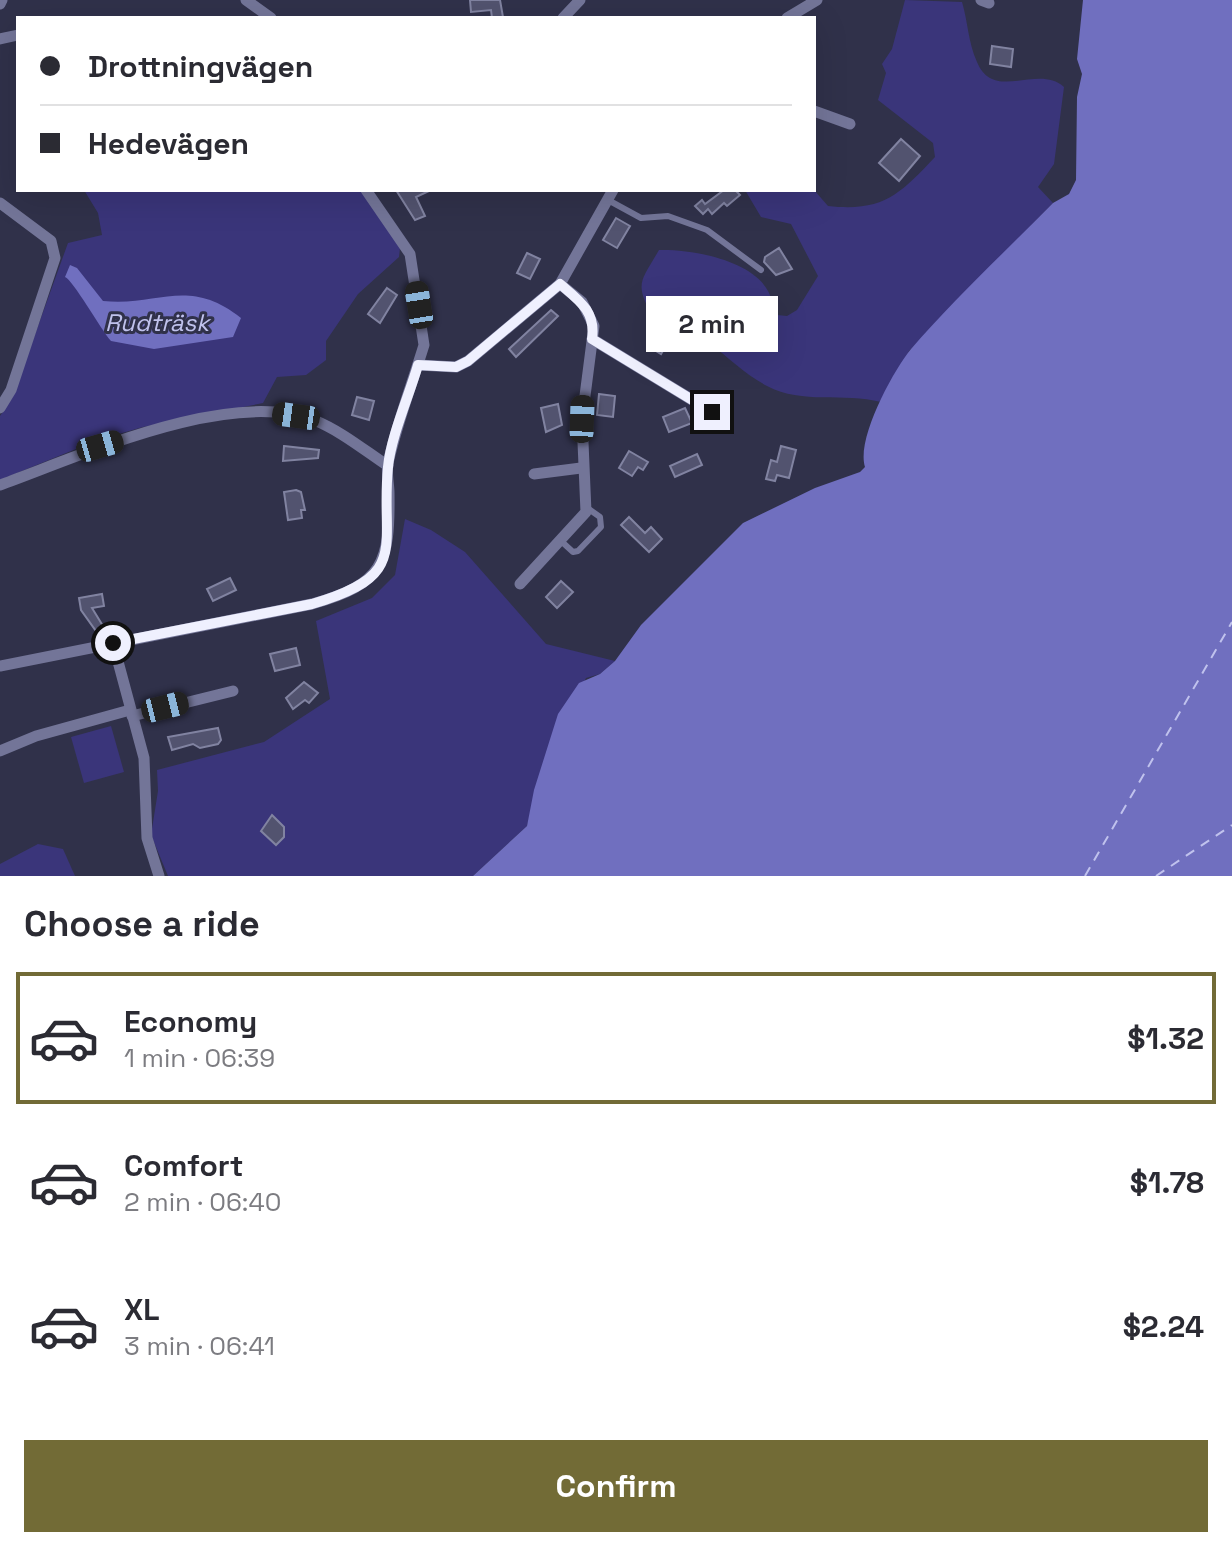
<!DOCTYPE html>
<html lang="en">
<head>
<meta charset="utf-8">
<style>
	body { margin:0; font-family:"Space Grotesk",sans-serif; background:#f2f2f3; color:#2b2b33; height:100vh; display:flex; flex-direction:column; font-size:30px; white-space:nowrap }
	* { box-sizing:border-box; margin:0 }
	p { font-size:26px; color:#7c7c81 }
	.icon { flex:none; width:44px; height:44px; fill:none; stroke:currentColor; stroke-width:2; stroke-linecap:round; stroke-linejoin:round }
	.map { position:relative; height:876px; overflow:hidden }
	.drawer { display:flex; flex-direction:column; background:#fff; flex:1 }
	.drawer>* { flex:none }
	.hud { position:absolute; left:16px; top:16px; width:800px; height:176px; border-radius:0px; box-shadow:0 8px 32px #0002; display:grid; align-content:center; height:176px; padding:0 24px; background:#fff }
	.end { position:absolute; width:36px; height:36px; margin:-18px; border:10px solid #eff0fe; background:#111; box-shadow:0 0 0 4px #111 }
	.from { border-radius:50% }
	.bubble { position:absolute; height:56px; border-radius:0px; background:#fff; box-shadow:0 8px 32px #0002; font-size:26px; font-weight:600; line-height:56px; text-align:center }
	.car { position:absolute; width:24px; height:48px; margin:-24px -12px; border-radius:10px; box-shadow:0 0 6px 2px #0007; background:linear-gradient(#222 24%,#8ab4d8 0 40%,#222 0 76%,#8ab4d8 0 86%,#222 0) }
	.hud b { display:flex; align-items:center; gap:28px; height:76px; font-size:30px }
	.hud b+b { border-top:2px solid #e1e1e2 }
	.hud i { width:20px; height:20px; background:#2b2b33 }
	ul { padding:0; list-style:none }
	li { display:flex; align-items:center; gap:24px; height:132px; margin:0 16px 12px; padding:0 8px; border:4px solid transparent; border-radius:0px }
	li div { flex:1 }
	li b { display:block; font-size:30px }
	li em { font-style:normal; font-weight:600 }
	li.on { border-color:#726b36 }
	li>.icon { width:72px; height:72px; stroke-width:1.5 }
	h2 { padding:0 24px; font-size:36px; line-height:96px }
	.primary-button { display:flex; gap:16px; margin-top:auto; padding:16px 24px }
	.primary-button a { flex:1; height:92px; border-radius:0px; background:#726b36; color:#fff; font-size:32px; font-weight:600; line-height:92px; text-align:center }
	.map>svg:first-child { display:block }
	.green { fill:#3a357a }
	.water { fill:#706fbf }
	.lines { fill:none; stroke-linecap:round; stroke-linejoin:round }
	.ferry { stroke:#c0c2ed; stroke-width:2; stroke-dasharray:10 8; stroke-linecap:butt }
	.building { fill:#52536f; stroke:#8183a1; stroke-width:2 }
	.service { stroke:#737598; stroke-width:6 }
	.minor { stroke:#737598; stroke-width:11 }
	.route { stroke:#eff0fe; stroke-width:10 }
	.labels { text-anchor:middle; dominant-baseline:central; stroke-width:6; stroke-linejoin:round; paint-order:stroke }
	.water-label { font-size:24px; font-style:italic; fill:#c0c2ed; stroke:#30314a }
</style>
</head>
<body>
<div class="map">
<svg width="1232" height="876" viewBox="0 0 1232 876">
	<rect width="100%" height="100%" fill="#30314a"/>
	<!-- green -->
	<g class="green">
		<path d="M905,0L962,2C968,22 968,42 977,62C994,103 1038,63 1064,87L1054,164L1038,187L1053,203L909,351L881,402C843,392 803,405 767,386C727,365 699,321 653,316C633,283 642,280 659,250C691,249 752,260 768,291C772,298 774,308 777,315L787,316L797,310L818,276L791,224L761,217L745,190H814L828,206C883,212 899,195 935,157L933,143L878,100L886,73L882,64L892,49Z"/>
		<polygon points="84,190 370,190 401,239 399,257 358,294 326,341 326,360 306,375 277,377 263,403 143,427 98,440 0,480 0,416 12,398 68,243 102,235 98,213"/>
		<polygon points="405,519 431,530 465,552 546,644 615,661 600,674 586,678 542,769 527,826 473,876 168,876 151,835 158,791 157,770 264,742 330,699 316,621 372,598 395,575"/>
		<polygon points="111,726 124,772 84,783 71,737"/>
		<polygon points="38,844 63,849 75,876 0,876 0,864"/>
	</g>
	<!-- water -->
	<g class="water">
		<path d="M1083,0H1232V876H473L527,826L534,790L558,714L579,683L600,674L615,661L641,625L743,523L815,488L860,472L865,467C856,439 893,371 911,349C955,298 1006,251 1053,203L1069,194L1076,180L1077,97L1082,74L1077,59Z"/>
		<path d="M70,265L77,268L103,301C158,307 188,276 241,318L233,337L154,349L111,341C100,328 73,280 65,277Z"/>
	</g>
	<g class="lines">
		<!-- ferry -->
		<g class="ferry">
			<polyline points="1085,876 1232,622"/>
			<polyline points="1156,876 1232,825"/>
		</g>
	</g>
	<!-- building -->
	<g class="building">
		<polygon points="470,0 500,0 503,17 492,18 491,10 471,12"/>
		<polygon points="992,46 1013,49 1011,67 990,64"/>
		<polygon points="901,139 920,156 899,181 879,163"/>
		<polygon points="396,190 431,190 416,197 425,216 415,220"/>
		<polygon points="724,190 735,190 740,195 727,206 724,203 712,214 708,209 703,214 695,206 702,200 705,204"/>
		<polygon points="616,218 630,226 617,248 603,240"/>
		<polygon points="779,248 792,269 776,275 764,262 765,257"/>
		<polygon points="527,253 540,259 530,279 517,273"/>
		<polygon points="387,288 397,295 380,323 368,314"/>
		<polygon points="551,310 558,316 516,357 509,349"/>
		<polygon points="659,327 673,334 661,354 648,346"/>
		<polygon points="599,394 615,396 613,417 597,415"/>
		<polygon points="357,397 374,401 369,420 352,415"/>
		<polygon points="558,404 562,425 546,432 541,408"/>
		<polygon points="685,408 692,423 669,432 663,417"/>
		<polygon points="284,446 319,450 318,458 283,461"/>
		<polygon points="781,446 796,450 789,478 777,475 775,481 766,479 771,460 777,462"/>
		<polygon points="629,451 648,462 643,470 638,467 632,476 619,468"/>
		<polygon points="697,454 702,465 675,477 670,466"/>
		<polygon points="296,490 301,492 305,510 301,510 302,518 288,520 284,492"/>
		<polygon points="629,517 645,533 651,527 662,539 649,552 621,525"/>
		<polygon points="230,578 236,590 213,601 207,589"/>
		<polygon points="561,581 573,592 557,608 546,597"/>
		<polygon points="102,594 104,606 92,608 103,626 96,631 81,610 79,598"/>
		<polygon points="296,648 300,665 275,671 270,654"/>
		<polygon points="304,682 318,693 309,703 305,700 293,709 286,698"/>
		<polygon points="218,728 221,740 218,744 200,748 193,744 172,750 168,737"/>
		<polygon points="272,815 284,827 284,837 276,845 261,831"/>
	</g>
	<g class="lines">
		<!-- service -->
		<g class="service">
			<polyline points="608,200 641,218 668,216 707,230 761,270"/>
			<polyline points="561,541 573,552 578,551 601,527 600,517 586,507"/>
		</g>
		<!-- minor -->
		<g class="minor">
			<polyline points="246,0 271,18"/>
			<polyline points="981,0 989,3"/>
			<polyline points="0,4 2,0"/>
			<polyline points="563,18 580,0"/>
			<polyline points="787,18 817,0"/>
			<polyline points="0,39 18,35"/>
			<polyline points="814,111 850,124"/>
			<polyline points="0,203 51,241 55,258 11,390 0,408"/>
			<polyline points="592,339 712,412"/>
			<polyline points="418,365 456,367 468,361 560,284 613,190"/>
			<polyline points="534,474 581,468"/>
			<path d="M0,485C83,455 228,388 314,420C341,431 364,450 388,466"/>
			<polyline points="520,584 586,512 582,419 594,326 582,302 560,284"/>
			<polyline points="113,643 144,758 147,838 159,876"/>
			<path d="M0,666L312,604C383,584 390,564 389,493C389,484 386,473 388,463C397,423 412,384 424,345L410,254L366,190"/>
			<polyline points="132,716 233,691"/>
			<polyline points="0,751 36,736 130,710"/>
		</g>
	</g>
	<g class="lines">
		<!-- route -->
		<path class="route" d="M113,643L312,604C412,575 380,547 388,467C391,436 409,396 418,365L456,367L468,361L560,284C580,301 596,312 592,339L712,412"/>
	</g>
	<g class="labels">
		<!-- water labels -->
		<g class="water-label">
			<text x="157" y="322">Rudträsk</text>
		</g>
	</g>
</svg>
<i class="end from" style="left:113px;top:643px"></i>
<i class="end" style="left:712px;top:412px"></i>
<div class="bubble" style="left:646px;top:296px;width:132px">2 min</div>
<i class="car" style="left:419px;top:305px;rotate:351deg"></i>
<i class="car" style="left:296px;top:416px;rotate:278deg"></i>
<i class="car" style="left:582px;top:419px;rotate:2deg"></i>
<i class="car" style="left:100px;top:446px;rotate:74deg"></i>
<i class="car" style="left:165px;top:707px;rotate:76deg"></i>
<div class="hud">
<b><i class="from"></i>Drottningvägen</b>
<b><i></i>Hedevägen</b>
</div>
</div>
<section class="drawer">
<h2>Choose a ride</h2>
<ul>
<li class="on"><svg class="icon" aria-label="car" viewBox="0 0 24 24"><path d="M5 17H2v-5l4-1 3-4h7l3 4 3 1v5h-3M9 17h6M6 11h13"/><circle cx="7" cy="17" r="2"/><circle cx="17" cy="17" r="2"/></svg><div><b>Economy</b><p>1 min · 06:39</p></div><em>$1.32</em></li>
<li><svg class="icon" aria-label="car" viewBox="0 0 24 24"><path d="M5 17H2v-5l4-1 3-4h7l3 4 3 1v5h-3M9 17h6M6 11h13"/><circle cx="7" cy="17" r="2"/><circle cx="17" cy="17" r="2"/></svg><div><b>Comfort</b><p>2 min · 06:40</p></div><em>$1.78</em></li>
<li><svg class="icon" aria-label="car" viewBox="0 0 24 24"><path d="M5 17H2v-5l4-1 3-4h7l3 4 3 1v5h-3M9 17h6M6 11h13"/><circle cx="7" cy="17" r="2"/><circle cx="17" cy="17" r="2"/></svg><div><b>XL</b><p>3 min · 06:41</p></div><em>$2.24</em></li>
</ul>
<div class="primary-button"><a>Confirm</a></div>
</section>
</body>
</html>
